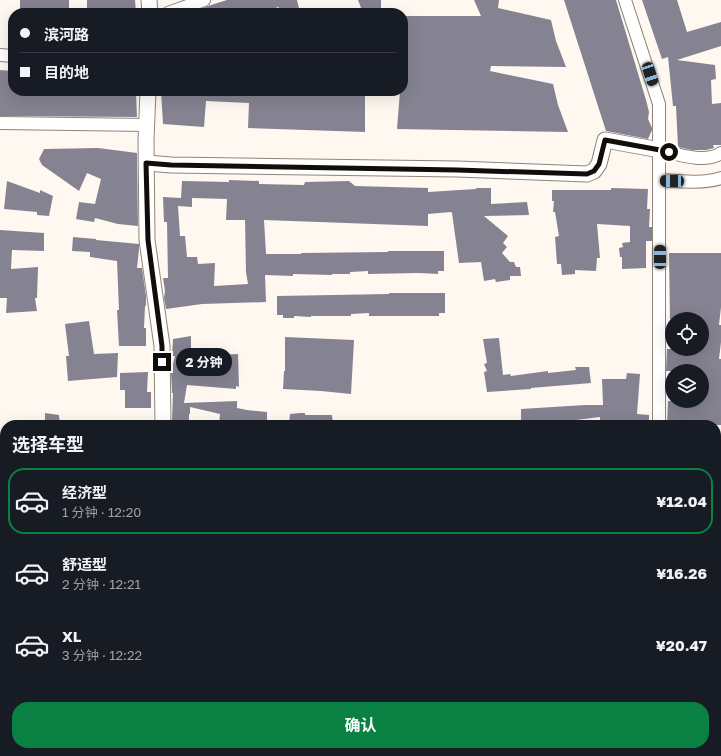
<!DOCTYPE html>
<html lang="zh">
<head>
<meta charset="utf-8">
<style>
	body { margin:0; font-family:"Golos Text","Noto Sans SC",sans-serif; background:#20242c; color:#f1f3f6; height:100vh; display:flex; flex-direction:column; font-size:15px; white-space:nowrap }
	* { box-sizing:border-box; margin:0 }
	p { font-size:13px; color:#9ea1a6 }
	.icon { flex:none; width:22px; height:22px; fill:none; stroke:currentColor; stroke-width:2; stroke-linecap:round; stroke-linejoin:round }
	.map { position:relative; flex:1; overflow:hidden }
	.details { position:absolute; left:0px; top:420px; width:721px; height:336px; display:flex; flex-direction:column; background:#171b24; border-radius:16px 16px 0 0; box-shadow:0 4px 16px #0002 }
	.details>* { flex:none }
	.hud { position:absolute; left:8px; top:8px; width:400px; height:88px; border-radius:16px; box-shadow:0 4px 16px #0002; display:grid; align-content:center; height:88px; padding:0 12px; background:#171b24 }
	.buttons { position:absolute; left:665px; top:312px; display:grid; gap:8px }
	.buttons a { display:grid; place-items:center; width:44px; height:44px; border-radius:50%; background:#171b24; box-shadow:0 4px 16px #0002; font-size:20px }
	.end { position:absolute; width:18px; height:18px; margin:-9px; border:5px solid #110d09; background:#fff; box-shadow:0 0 0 2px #fff }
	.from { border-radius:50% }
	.bubble { position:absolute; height:28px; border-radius:14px; background:#171b24; box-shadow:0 4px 16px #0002; font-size:13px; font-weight:700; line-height:28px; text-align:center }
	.car { position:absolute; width:12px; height:24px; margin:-12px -6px; border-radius:5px; box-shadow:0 0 3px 1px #0007; background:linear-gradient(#222 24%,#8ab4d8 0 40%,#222 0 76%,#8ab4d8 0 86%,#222 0) }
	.hud b { display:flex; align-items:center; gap:14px; height:38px; font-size:15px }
	.hud b+b { border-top:1px solid #363941 }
	.hud i { width:10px; height:10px; background:#f1f3f6 }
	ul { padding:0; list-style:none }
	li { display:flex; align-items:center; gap:12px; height:66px; margin:0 8px 6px; padding:0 4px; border:2px solid transparent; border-radius:16px }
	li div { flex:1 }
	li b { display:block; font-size:15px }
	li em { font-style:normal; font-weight:700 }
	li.active { border-color:#0b8043 }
	li>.icon { width:36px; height:36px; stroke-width:1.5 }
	h2 { padding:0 12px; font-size:18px; line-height:48px }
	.primary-button { display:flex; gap:8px; margin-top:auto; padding:8px 12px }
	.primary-button a { flex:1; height:46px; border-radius:16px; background:#0b8043; color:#fff; font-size:16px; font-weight:700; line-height:46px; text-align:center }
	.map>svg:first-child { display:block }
	.building { fill:#858391; fill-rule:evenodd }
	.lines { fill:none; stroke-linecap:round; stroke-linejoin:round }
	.minor-casing { stroke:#8e8579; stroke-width:14 }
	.tertiary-casing { stroke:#8e8579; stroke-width:17 }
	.secondary-casing { stroke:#8e8579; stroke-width:19 }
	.minor { stroke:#fff; stroke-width:12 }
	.tertiary { stroke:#fff; stroke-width:15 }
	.secondary { stroke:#fff; stroke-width:17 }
	.route { stroke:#110d09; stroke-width:5 }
</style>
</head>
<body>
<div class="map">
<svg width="721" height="756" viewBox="0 0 721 756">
	<rect width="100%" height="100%" fill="#fef8f0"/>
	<!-- building -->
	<g class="building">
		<rect x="20" y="0" width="49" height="13"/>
		<polygon points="87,0 135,0 136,13 87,13"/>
		<polygon points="227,0 297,0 300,13 286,13 278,7 265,13 192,13 192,12 208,6"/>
		<polygon points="358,0 381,0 381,13 363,13"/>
		<polygon points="474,0 499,0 498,8 551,20 556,41 566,67 491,66 490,71 553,84 558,105 568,132 397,129 400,91 403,91 403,16 481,16"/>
		<polygon points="564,0 616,0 646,100 649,112 648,119 652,128 652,130 648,139 606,131"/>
		<polygon points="642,0 677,0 687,32 721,22 721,46 677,60 715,65 716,79 711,80 712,104 721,103 721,145 713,145 714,148 706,150 692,150 678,147 676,106 673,106 668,57 662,59"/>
		<polygon points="0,70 13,71 13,91 136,91 137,117 0,116"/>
		<polygon points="161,91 365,91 365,132 248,128 249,103 206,101 204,127 163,124"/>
		<polygon points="98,148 137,153 138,226 118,224 95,218 94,222 76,219 79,202 95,204 101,179 87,173 79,191 42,165 39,159 44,149"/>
		<path d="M229,180L259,181V184L304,185L305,182L349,181L355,186L428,188V192L476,189V188H491V204L527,202L529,215L484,216L508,236L503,243L507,247L502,253L510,262H514L516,267H520L521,276H510V280L496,282L495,279L484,281L481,262L459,263L452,213L451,212L428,214V226L264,220L266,254H301V253L388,252V251H444V271H438V274L419,273L368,274V271L350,272V274H332V275L293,274V276L265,275L266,302L202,304L166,309L164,298L165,291L163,278H168L167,222H164L163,197L181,198L182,181L229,182ZM192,198L227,199L226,220H245L246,272L248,284L214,286L215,263L198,264L197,257H187L185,236H180L178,206L192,207Z"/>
		<polygon points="7,181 40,193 40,190 53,196 49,216 37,215 37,212 4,209"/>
		<polygon points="611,188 648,189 647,209 650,209 649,227 652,227 652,241 646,241 646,268 622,269 622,257 620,257 619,248 623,247 622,243 630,242 630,226 597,224 600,258 597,258 596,271 575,270 575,274 562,275 561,264 557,264 555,237 559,236 555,212 553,212 554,201 552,201 552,190 611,190"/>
		<polygon points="0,230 44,233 44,251 12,250 11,269 38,267 37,298 35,298 37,311 6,313 7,298 0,298"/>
		<polygon points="73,237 96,239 96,240 139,244 139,249 137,268 142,268 146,296 146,306 145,306 144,328 146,328 146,346 119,346 117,310 119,310 117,261 90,257 90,252 72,251"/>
		<polygon points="669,253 721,253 721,307 719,325 721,325 721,342 719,359 721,359 721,425 667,425 668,401 702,401 702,371 666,371 667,349 702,349 702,319 670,319"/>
		<polygon points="389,293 445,293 445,313 439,313 439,316 369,316 369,313 351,314 351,316 311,316 311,317 294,316 294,318 283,318 283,315 277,315 277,296 389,294"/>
		<polygon points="89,321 94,354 118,353 117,377 68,381 66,356 69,356 65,324"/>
		<polygon points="191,336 191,356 238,354 239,387 236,386 236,389 187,385 184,403 237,401 237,408 247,410 267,412 267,425 219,425 220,414 190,407 190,414 189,414 189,425 180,425 180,421 172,421 173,393 172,393 171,372 175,356 172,356 173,339"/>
		<polygon points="285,337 354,340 351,394 321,391 283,389 284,371 285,371"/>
		<polygon points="499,338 503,375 510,374 511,376 548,371 548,373 576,370 575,367 589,367 591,383 531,388 531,389 487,392 484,372 487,371 484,364 487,363 483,339"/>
		<polygon points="148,372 147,392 151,392 151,408 125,408 125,390 120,390 120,373"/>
		<polygon points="627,373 640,374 637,414 649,415 649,425 631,425 631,423 600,423 600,417 576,420 576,425 563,425 562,420 545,422 545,425 532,425 532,423 521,425 521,409 585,405 603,405 602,379 626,379"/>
		<polygon points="45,413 59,415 60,425 45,425"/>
		<polygon points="300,413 305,413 305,415 332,415 333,425 289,425 290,414"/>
	</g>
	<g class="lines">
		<defs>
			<g id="minor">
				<polyline points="625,0 659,104 659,425"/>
				<polyline points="168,13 204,0"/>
				<polyline points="0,55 13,56"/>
				<polyline points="0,123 147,125"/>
				<path d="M660,150C677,154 705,164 721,153"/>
				<path d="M660,180C677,181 705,184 721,178"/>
			</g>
			<g id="tertiary">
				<polyline points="149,0 150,13"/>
				<polyline points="148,91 146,140 147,240 162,346 163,425"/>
				<polyline points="147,163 171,165 457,169 587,174 594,171 599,164 605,140 660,150"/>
				<polyline points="716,714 721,714"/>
			</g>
			<g id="secondary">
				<polyline points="716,574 721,575"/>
				<polyline points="0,623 5,622"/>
			</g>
		</defs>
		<!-- minor casing -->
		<use href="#minor" class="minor-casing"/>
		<!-- tertiary casing -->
		<use href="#tertiary" class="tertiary-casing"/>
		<!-- secondary casing -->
		<use href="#secondary" class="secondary-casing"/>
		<!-- minor -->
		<use href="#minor" class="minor"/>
		<!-- tertiary -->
		<use href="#tertiary" class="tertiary"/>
		<!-- secondary -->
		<use href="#secondary" class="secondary"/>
	</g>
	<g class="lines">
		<!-- route -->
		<polyline class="route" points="162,362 162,346 148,240 146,163 171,165 457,170 587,174 594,171 599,164 605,140 660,150 669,152"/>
	</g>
</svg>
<div class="buttons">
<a><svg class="icon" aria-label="locate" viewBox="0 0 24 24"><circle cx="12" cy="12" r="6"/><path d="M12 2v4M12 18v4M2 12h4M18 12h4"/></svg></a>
<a><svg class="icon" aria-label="layers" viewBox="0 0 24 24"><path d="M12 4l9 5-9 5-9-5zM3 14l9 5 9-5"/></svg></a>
</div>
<i class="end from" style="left:669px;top:152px"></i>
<i class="end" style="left:162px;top:362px"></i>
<div class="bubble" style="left:176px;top:348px;width:56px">2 分钟</div>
<i class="car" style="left:650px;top:74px;rotate:162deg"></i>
<i class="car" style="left:672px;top:181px;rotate:271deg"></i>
<i class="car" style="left:660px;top:257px;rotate:0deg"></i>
<div class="hud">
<b><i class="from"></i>滨河路</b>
<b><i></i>目的地</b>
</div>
<section class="details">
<h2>选择车型</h2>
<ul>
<li class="active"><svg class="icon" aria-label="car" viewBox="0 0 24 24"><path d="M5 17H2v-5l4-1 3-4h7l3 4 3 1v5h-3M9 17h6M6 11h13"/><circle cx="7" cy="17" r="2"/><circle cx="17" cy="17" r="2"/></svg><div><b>经济型</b><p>1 分钟 · 12:20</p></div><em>¥12.04</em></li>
<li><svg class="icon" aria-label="car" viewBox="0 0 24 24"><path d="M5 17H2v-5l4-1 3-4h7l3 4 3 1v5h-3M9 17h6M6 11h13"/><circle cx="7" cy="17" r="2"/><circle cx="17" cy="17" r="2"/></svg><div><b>舒适型</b><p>2 分钟 · 12:21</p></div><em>¥16.26</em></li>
<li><svg class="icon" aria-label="car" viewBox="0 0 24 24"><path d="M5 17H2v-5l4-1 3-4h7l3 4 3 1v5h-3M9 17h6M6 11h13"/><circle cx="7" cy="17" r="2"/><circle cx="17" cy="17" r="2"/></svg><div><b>XL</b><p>3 分钟 · 12:22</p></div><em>¥20.47</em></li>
</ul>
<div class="primary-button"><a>确认</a></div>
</section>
</div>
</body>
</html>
